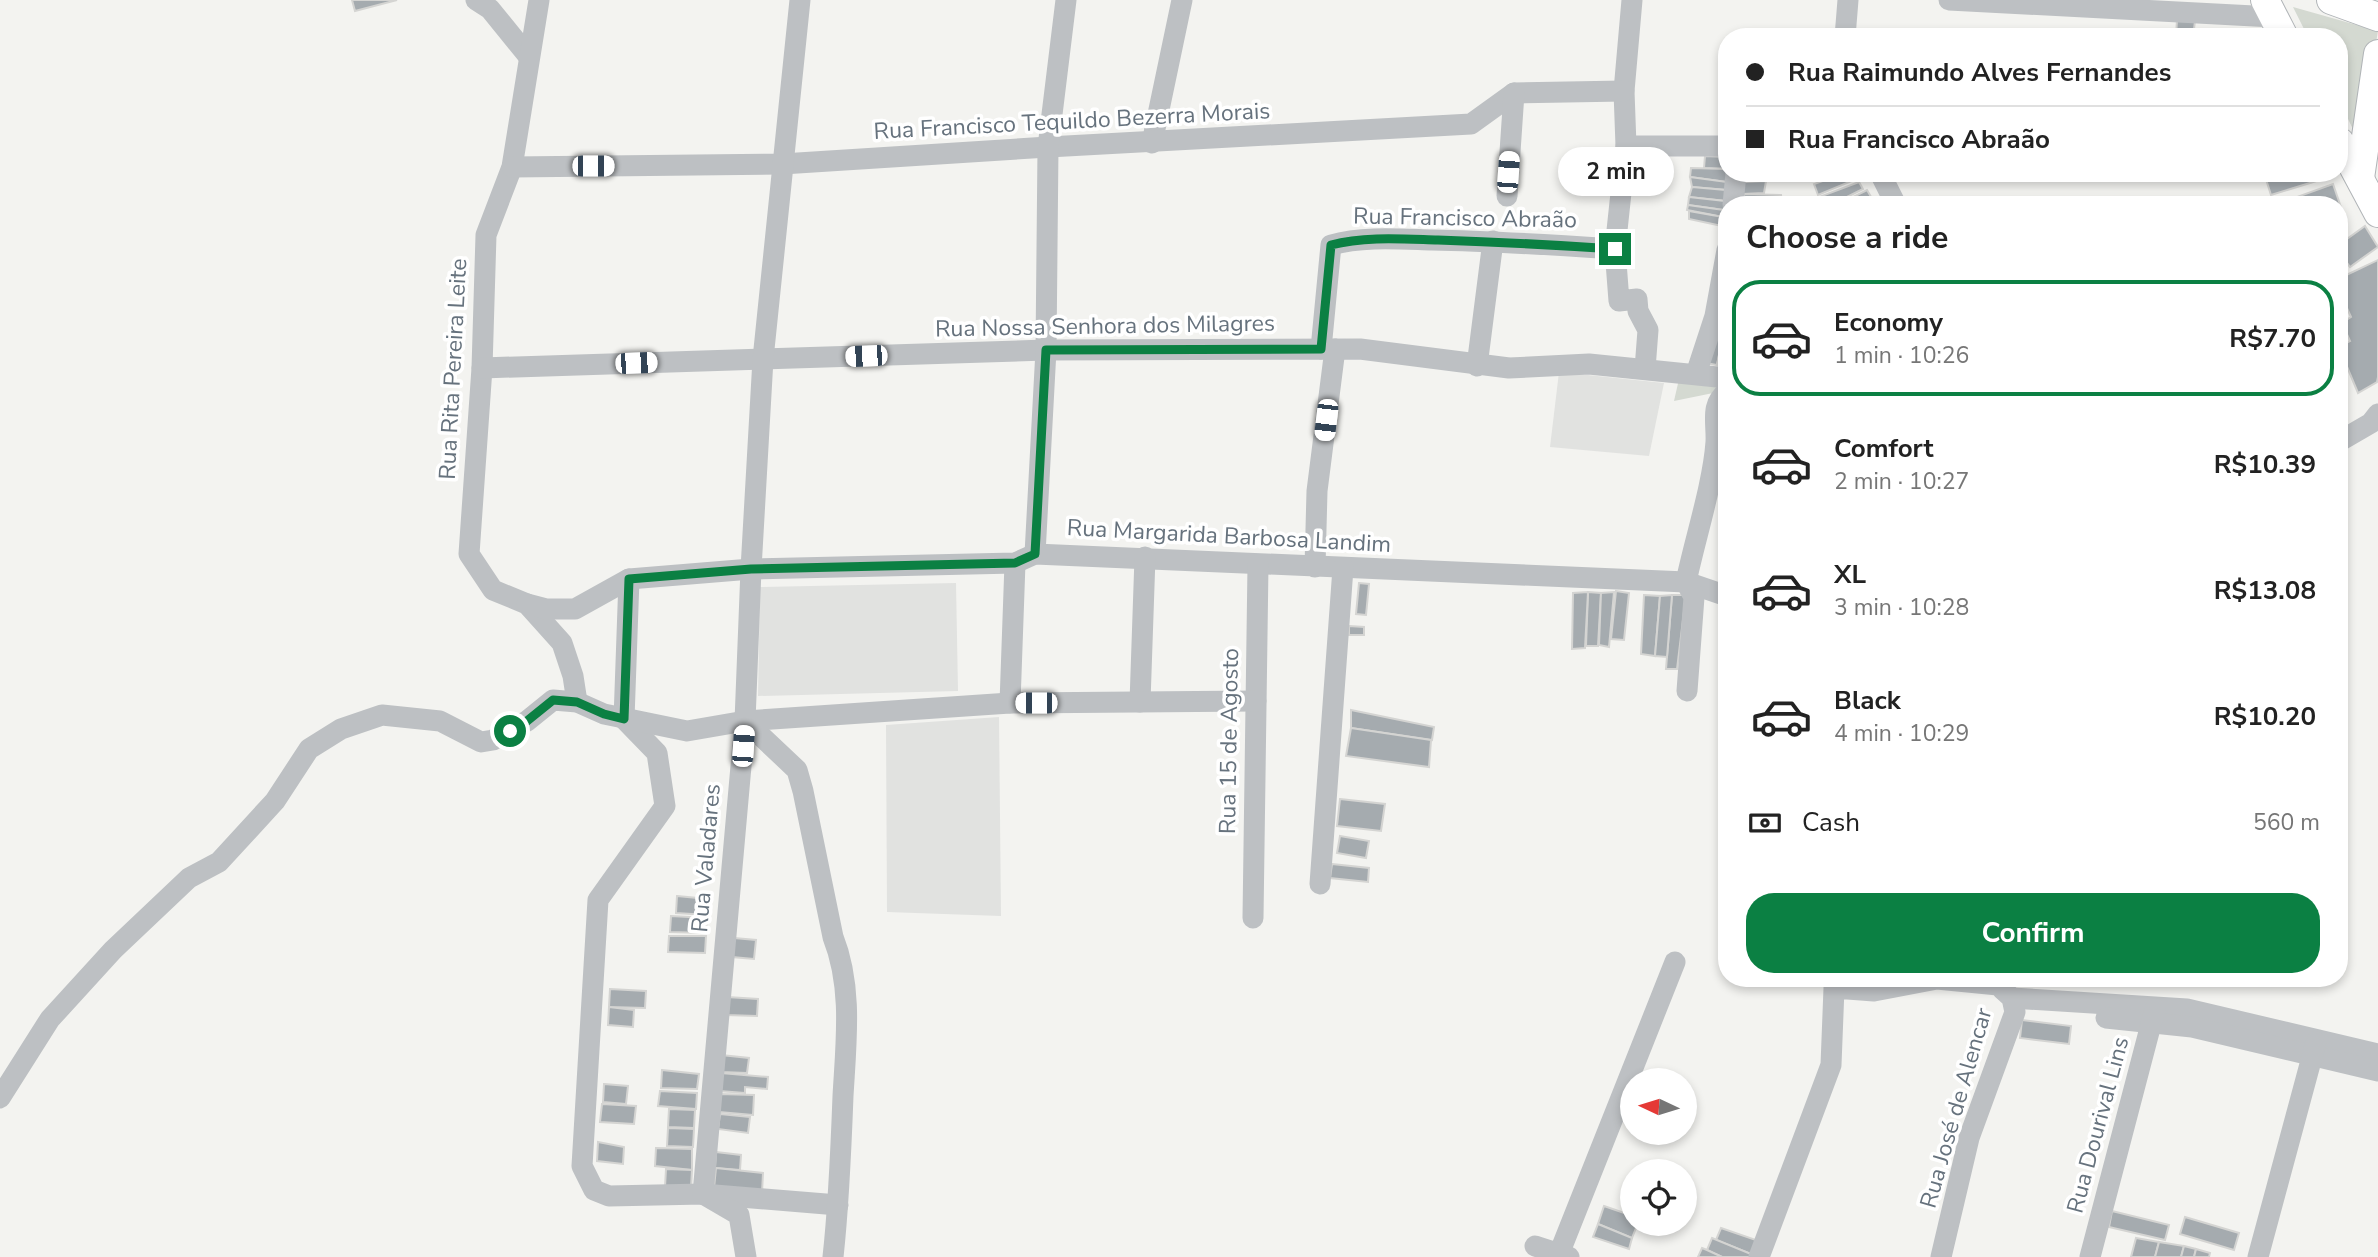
<!DOCTYPE html>
<html lang="en">
<head>
<meta charset="utf-8">
<style>
	body { margin:0; font-family:"Nunito Sans",sans-serif; background:#f2f2f2; color:#222; height:100vh; display:flex; flex-direction:column; font-size:26px; white-space:nowrap }
	* { box-sizing:border-box; margin:0 }
	p { font-size:23px; color:#767676 }
	.icon { flex:none; width:38px; height:38px; fill:none; stroke:currentColor; stroke-width:2; stroke-linecap:round; stroke-linejoin:round }
	.map { position:relative; flex:1; overflow:hidden }
	.details { position:absolute; left:1718px; top:196px; width:630px; height:791px; display:flex; flex-direction:column; background:#fff; border-radius:28px; box-shadow:0 4px 10px #0003 }
	.details>* { flex:none }
	.banner { position:absolute; left:1718px; top:28px; width:630px; height:154px; border-radius:28px; box-shadow:0 4px 10px #0003; display:grid; align-content:center; height:154px; padding:0 28px; background:#fff }
	.needle { width:46px; rotate:274deg }
	.buttons { position:absolute; left:1620px; top:1068px; display:grid; gap:14px }
	.buttons a { display:grid; place-items:center; width:77px; height:77px; border-radius:50%; background:#fff; box-shadow:0 4px 10px #0003; font-size:35px }
	.end { position:absolute; width:32px; height:32px; margin:-16px; border:9px solid #0b8043; background:#fff; box-shadow:0 0 0 4px #fff }
	.from { border-radius:50% }
	.bubble { position:absolute; height:49px; border-radius:24px; background:#fff; box-shadow:0 4px 10px #0003; font-size:23px; font-weight:700; line-height:49px; text-align:center }
	.car { position:absolute; width:21px; height:42px; margin:-21px -10px; border-radius:9px; box-shadow:0 0 5px 2px #0007; background:linear-gradient(#fff 24%,#345 0 40%,#fff 0 76%,#345 0 86%,#fff 0) }
	.banner b { display:flex; align-items:center; gap:24px; height:66px; font-size:26px }
	.banner b+b { border-top:2px solid #e0e0e0 }
	.banner i { width:18px; height:18px; background:#222 }
	ul { padding:0; list-style:none }
	li { display:flex; align-items:center; gap:21px; height:116px; margin:0 14px 10px; padding:0 14px; border:4px solid transparent; border-radius:28px }
	li div { flex:1 }
	li b { display:block; font-size:26px }
	li em { font-style:normal; font-weight:700 }
	li.on { border-color:#0b8043 }
	li>.icon { width:63px; height:63px; stroke-width:1.5 }
	h2 { padding:0 28px; font-size:32px; line-height:84px }
	.pay { display:flex; align-items:center; gap:18px; height:77px; padding:0 28px; font-size:26px }
	.pay p { margin-inline-start:auto }
	.primary-button { display:flex; gap:14px; margin-top:auto; padding:14px 28px }
	.primary-button a { flex:1; height:80px; border-radius:28px; background:#0b8043; color:#fff; font-size:28px; font-weight:700; line-height:80px; text-align:center }
	.map>svg:first-child { display:block }
	.built { fill:#e1e2e0 }
	.green { fill:#d4d9d1 }
	.building { fill:#a5abaf; stroke:#d4d4d2; stroke-width:2 }
	.lines { fill:none; stroke-linecap:round; stroke-linejoin:round }
	.major-casing { stroke:#b0b4b7; stroke-width:30 }
	.minor { stroke:#bdc0c3; stroke-width:21 }
	.major { stroke:#fff; stroke-width:28 }
	.route { stroke:#0b8043; stroke-width:9 }
	.labels { text-anchor:middle; dominant-baseline:central; stroke-width:7; stroke-linejoin:round; paint-order:stroke }
	.street-label { font-size:23px; fill:#66727d; stroke:#fff }
</style>
</head>
<body>
<div class="map">
<svg width="2378" height="1257" viewBox="0 0 2378 1257">
	<rect width="100%" height="100%" fill="#f3f3f0"/>
	<!-- built -->
	<g class="built">
		<polygon points="1559,372 1664,383 1649,456 1550,447"/>
		<polygon points="956,583 958,691 758,696 760,587"/>
		<polygon points="999,717 1001,916 887,912 886,725"/>
	</g>
	<!-- green -->
	<g class="green">
		<polygon points="2293,7 2378,31 2359,142 2340,102 2340,37 2308,37"/>
		<polygon points="1679,379 1721,384 1723,391 1674,401"/>
	</g>
	<!-- building -->
	<g class="building">
		<polygon points="352,0 397,0 355,11"/>
		<polygon points="2177,19 2195,21 2193,37 2176,37"/>
		<polygon points="1705,156 1727,157 1727,169 1704,168"/>
		<polygon points="1691,168 1727,169 1727,182 1690,177"/>
		<polygon points="1747,173 1784,173 1784,177 1746,180"/>
		<polygon points="1811,173 1835,173 1813,180"/>
		<polygon points="1845,173 1857,173 1859,178 1818,195 1814,184"/>
		<polygon points="2264,173 2324,173 2326,178 2271,195"/>
		<polygon points="1690,177 1727,182 1726,190 1692,187"/>
		<polygon points="1766,181 1764,193 1742,194 1744,182"/>
		<polygon points="1859,182 1863,189 1831,205 1821,205 1819,197"/>
		<polygon points="2333,184 2344,216 2340,218 2340,205 2275,205"/>
		<polygon points="1692,187 1726,190 1725,201 1689,197"/>
		<polygon points="1867,190 1874,202 1867,205 1837,205"/>
		<polygon points="1744,194 1781,195 1782,205 1743,203"/>
		<polygon points="1689,197 1725,201 1724,210 1688,205"/>
		<polygon points="1688,205 1724,210 1723,217 1687,210"/>
		<polygon points="1689,211 1723,217 1722,226 1689,219"/>
		<polygon points="2365,226 2378,247 2350,267 2340,253 2340,244"/>
		<polygon points="2378,260 2378,377 2377,382 2358,393 2340,350 2340,346 2350,341 2342,323 2351,317 2340,293 2340,278"/>
		<polygon points="1727,305 1727,341 1722,340 1717,365 1705,363"/>
		<polygon points="1722,340 1727,341 1727,366 1717,365"/>
		<polygon points="1359,583 1369,584 1366,615 1356,614"/>
		<polygon points="1616,591 1629,593 1624,640 1611,639"/>
		<polygon points="1588,592 1601,593 1598,646 1586,646"/>
		<polygon points="1588,592 1585,648 1572,649 1573,593"/>
		<polygon points="1614,592 1609,647 1599,645 1601,593"/>
		<polygon points="1644,595 1660,596 1655,656 1641,654"/>
		<polygon points="1672,595 1686,595 1677,669 1666,669"/>
		<polygon points="1672,595 1667,657 1655,656 1660,596"/>
		<polygon points="1349,626 1364,627 1364,635 1349,635"/>
		<polygon points="1351,710 1434,727 1432,740 1351,728"/>
		<polygon points="1351,728 1431,740 1429,767 1346,756"/>
		<polygon points="1340,799 1385,804 1381,831 1337,826"/>
		<polygon points="1340,836 1369,841 1366,858 1337,853"/>
		<polygon points="1332,864 1369,868 1368,882 1330,878"/>
		<polygon points="677,896 708,899 708,915 676,913"/>
		<polygon points="671,916 707,918 706,933 670,932"/>
		<polygon points="669,936 706,936 705,953 668,952"/>
		<polygon points="734,938 756,940 754,959 732,957"/>
		<polygon points="610,989 646,991 645,1008 609,1007"/>
		<polygon points="727,997 758,999 757,1016 726,1015"/>
		<polygon points="609,1007 634,1010 633,1027 608,1025"/>
		<polygon points="2022,1020 2071,1026 2069,1044 2020,1038"/>
		<polygon points="721,1055 749,1058 747,1073 721,1072"/>
		<polygon points="662,1070 699,1074 697,1089 661,1088"/>
		<polygon points="721,1073 768,1077 767,1089 745,1087 745,1093 719,1091"/>
		<polygon points="604,1084 628,1086 626,1104 603,1102"/>
		<polygon points="660,1091 697,1093 696,1109 658,1106"/>
		<polygon points="719,1094 754,1095 753,1115 719,1112"/>
		<polygon points="602,1104 636,1106 634,1124 600,1122"/>
		<polygon points="669,1109 695,1110 694,1128 668,1127"/>
		<polygon points="720,1114 750,1117 748,1133 718,1129"/>
		<polygon points="668,1128 694,1129 693,1147 667,1146"/>
		<polygon points="598,1142 624,1147 623,1164 597,1161"/>
		<polygon points="656,1148 692,1149 692,1170 655,1166"/>
		<polygon points="716,1152 741,1155 740,1170 715,1168"/>
		<polygon points="716,1168 763,1173 762,1193 714,1188"/>
		<polygon points="666,1169 692,1170 691,1188 665,1187"/>
		<polygon points="1604,1206 1633,1216 1633,1223 1638,1223 1632,1238 1598,1224"/>
		<polygon points="2112,1211 2169,1225 2165,1240 2109,1227"/>
		<polygon points="2185,1217 2239,1233 2234,1250 2180,1234"/>
		<polygon points="1598,1224 1632,1238 1629,1249 1593,1237"/>
		<polygon points="1721,1228 1756,1240 1751,1254 1716,1240"/>
		<polygon points="1712,1238 1751,1254 1750,1257 1722,1257 1707,1250"/>
		<polygon points="2136,1238 2159,1242 2155,1257 2131,1257"/>
		<polygon points="2159,1242 2184,1246 2181,1257 2155,1257"/>
		<polygon points="2184,1246 2196,1249 2194,1257 2181,1257"/>
		<polygon points="1702,1248 1707,1250 1722,1257 1698,1257"/>
		<polygon points="2196,1249 2210,1253 2209,1257 2194,1257"/>
	</g>
	<g class="lines">
		<defs>
			<g id="major">
				<polyline points="2265,0 2284,37"/>
				<polyline points="2331,0 2378,17"/>
				<polyline points="2340,142 2378,213"/>
				<polyline points="2360,178 2378,54"/>
			</g>
		</defs>
		<!-- major casing -->
		<use href="#major" class="major-casing"/>
		<!-- minor -->
		<g class="minor">
			<polyline points="476,0 490,9 529,57"/>
			<polyline points="539,0 512,167 486,235 482,368 469,554 493,590 527,604 562,643 573,676 577,702"/>
			<polyline points="1632,0 1624,91 1626,146 1615,249 1619,301 1637,299 1638,311 1648,330 1645,369"/>
			<polyline points="1949,0 2273,17"/>
			<polyline points="1845,37 1848,0"/>
			<polyline points="1152,143 1182,0"/>
			<polyline points="1626,146 1727,146"/>
			<polyline points="512,167 782,164 1048,147 1471,124 1514,93 1624,91"/>
			<polyline points="1880,173 1896,205"/>
			<polyline points="1507,196 1514,93"/>
			<polyline points="1733,205 1736,173"/>
			<path d="M1321,349L1331,245C1363,236 1399,239 1432,240C1494,241 1554,245 1615,249"/>
			<polyline points="1477,366 1493,241"/>
			<polyline points="482,368 1046,350 1360,349 1509,368 1589,364 1727,378"/>
			<polyline points="1696,374 1715,316 1727,250"/>
			<polyline points="2340,441 2371,423 2378,414"/>
			<polyline points="1035,554 1046,350 1048,147 1066,0"/>
			<polyline points="1315,567 1317,491 1335,349"/>
			<polyline points="629,579 624,719 657,753 665,806 598,900 582,1166 594,1190 609,1196 703,1194 838,1205"/>
			<polyline points="527,604 546,609 575,609 629,579 751,569 1015,563 1035,554 1686,582 1727,596"/>
			<path d="M1687,691L1694,597L1686,582C1695,539 1713,484 1716,442C1717,423 1710,404 1727,392"/>
			<polyline points="1140,702 1145,557"/>
			<polyline points="1010,703 1015,563"/>
			<path d="M745,721L797,770L803,791L833,937C853,987 846,1043 843,1096C841,1150 839,1203 833,1257"/>
			<polyline points="1320,884 1343,568"/>
			<polyline points="1253,918 1258,565"/>
			<polyline points="2012,998 2187,1009 2378,1054"/>
			<polyline points="2106,1018 2192,1027 2378,1071"/>
			<polyline points="0,1098 50,1019 113,950 189,878 219,862 275,801 309,749 341,729 382,715 440,721 481,742 493,740 527,721 553,700 577,702 604,714 687,731 745,721 1010,703 1256,701"/>
			<polyline points="1535,1246 1569,1257"/>
			<polyline points="1559,1254 1675,962"/>
			<polyline points="746,1257 739,1215 703,1194 745,721 751,569 763,359 800,0"/>
			<polyline points="1759,1257 1831,1065 1834,988 1874,991 1937,979 1998,985"/>
			<polyline points="1941,1257 1969,1138 2015,1012 2012,998 2002,989"/>
			<polyline points="2090,1257 2155,1009"/>
			<polyline points="2258,1257 2316,1042"/>
		</g>
		<!-- major -->
		<use href="#major" class="major"/>
	</g>
	<g class="lines">
		<!-- route -->
		<path class="route" d="M510,731L527,721L553,700L577,702L604,714L624,719L629,579L751,569L1015,563L1035,554L1046,350L1321,349L1331,245C1365,236 1403,239 1438,240C1497,242 1556,245 1615,249"/>
	</g>
	<g class="labels">
		<!-- street labels -->
		<g class="street-label">
			<text transform="translate(1072 121) rotate(-3)">Rua Francisco Tequildo Bezerra Morais</text>
			<text transform="translate(1465 218) rotate(1)">Rua Francisco Abraão</text>
			<text transform="translate(1105 326) rotate(-1)">Rua Nossa Senhora dos Milagres</text>
			<text transform="translate(453 369) rotate(-87)">Rua Rita Pereira Leite</text>
			<text transform="translate(1229 536) rotate(3)">Rua Margarida Barbosa Landim</text>
			<text transform="translate(1229 741) rotate(-89)">Rua 15 de Agosto</text>
			<text transform="translate(706 858) rotate(-85)">Rua Valadares</text>
			<text transform="translate(1956 1108) rotate(-74)">Rua José de Alencar</text>
			<text transform="translate(2098 1125) rotate(-75)">Rua Dourival Lins</text>
		</g>
	</g>
</svg>
<div class="buttons">
<a><svg class="needle" viewBox="-14 -14 28 28"><path d="M0-13l5 13h-10z" fill="#e53935"/><path d="M0 13l5-13h-10z" fill="#767676"/></svg></a>
<a><svg class="icon" aria-label="locate" viewBox="0 0 24 24"><circle cx="12" cy="12" r="6"/><path d="M12 2v4M12 18v4M2 12h4M18 12h4"/></svg></a>
</div>
<i class="end from" style="left:510px;top:731px"></i>
<i class="end" style="left:1615px;top:249px"></i>
<div class="bubble" style="left:1558px;top:147px;width:116px">2 min</div>
<i class="car" style="left:593px;top:166px;rotate:90deg"></i>
<i class="car" style="left:1508px;top:172px;rotate:4deg"></i>
<i class="car" style="left:866px;top:356px;rotate:268deg"></i>
<i class="car" style="left:636px;top:363px;rotate:88deg"></i>
<i class="car" style="left:1326px;top:420px;rotate:187deg"></i>
<i class="car" style="left:1036px;top:703px;rotate:270deg"></i>
<i class="car" style="left:743px;top:746px;rotate:4deg"></i>
<div class="banner">
<b><i class="from"></i>Rua Raimundo Alves Fernandes</b>
<b><i></i>Rua Francisco Abraão</b>
</div>
<section class="details">
<h2>Choose a ride</h2>
<ul>
<li class="on"><svg class="icon" aria-label="car" viewBox="0 0 24 24"><path d="M5 17H2v-5l4-1 3-4h7l3 4 3 1v5h-3M9 17h6M6 11h13"/><circle cx="7" cy="17" r="2"/><circle cx="17" cy="17" r="2"/></svg><div><b>Economy</b><p>1 min · 10:26</p></div><em>R$7.70</em></li>
<li><svg class="icon" aria-label="car" viewBox="0 0 24 24"><path d="M5 17H2v-5l4-1 3-4h7l3 4 3 1v5h-3M9 17h6M6 11h13"/><circle cx="7" cy="17" r="2"/><circle cx="17" cy="17" r="2"/></svg><div><b>Comfort</b><p>2 min · 10:27</p></div><em>R$10.39</em></li>
<li><svg class="icon" aria-label="car" viewBox="0 0 24 24"><path d="M5 17H2v-5l4-1 3-4h7l3 4 3 1v5h-3M9 17h6M6 11h13"/><circle cx="7" cy="17" r="2"/><circle cx="17" cy="17" r="2"/></svg><div><b>XL</b><p>3 min · 10:28</p></div><em>R$13.08</em></li>
<li><svg class="icon" aria-label="car" viewBox="0 0 24 24"><path d="M5 17H2v-5l4-1 3-4h7l3 4 3 1v5h-3M9 17h6M6 11h13"/><circle cx="7" cy="17" r="2"/><circle cx="17" cy="17" r="2"/></svg><div><b>Black</b><p>4 min · 10:29</p></div><em>R$10.20</em></li>
</ul>
<div class="pay"><svg class="icon" aria-label="cash" viewBox="0 0 24 24"><path d="M3 7h18v10H3z"/><circle cx="12" cy="12" r="2"/></svg>Cash<p>560 m</p></div>
<div class="primary-button"><a>Confirm</a></div>
</section>
</div>
</body>
</html>
